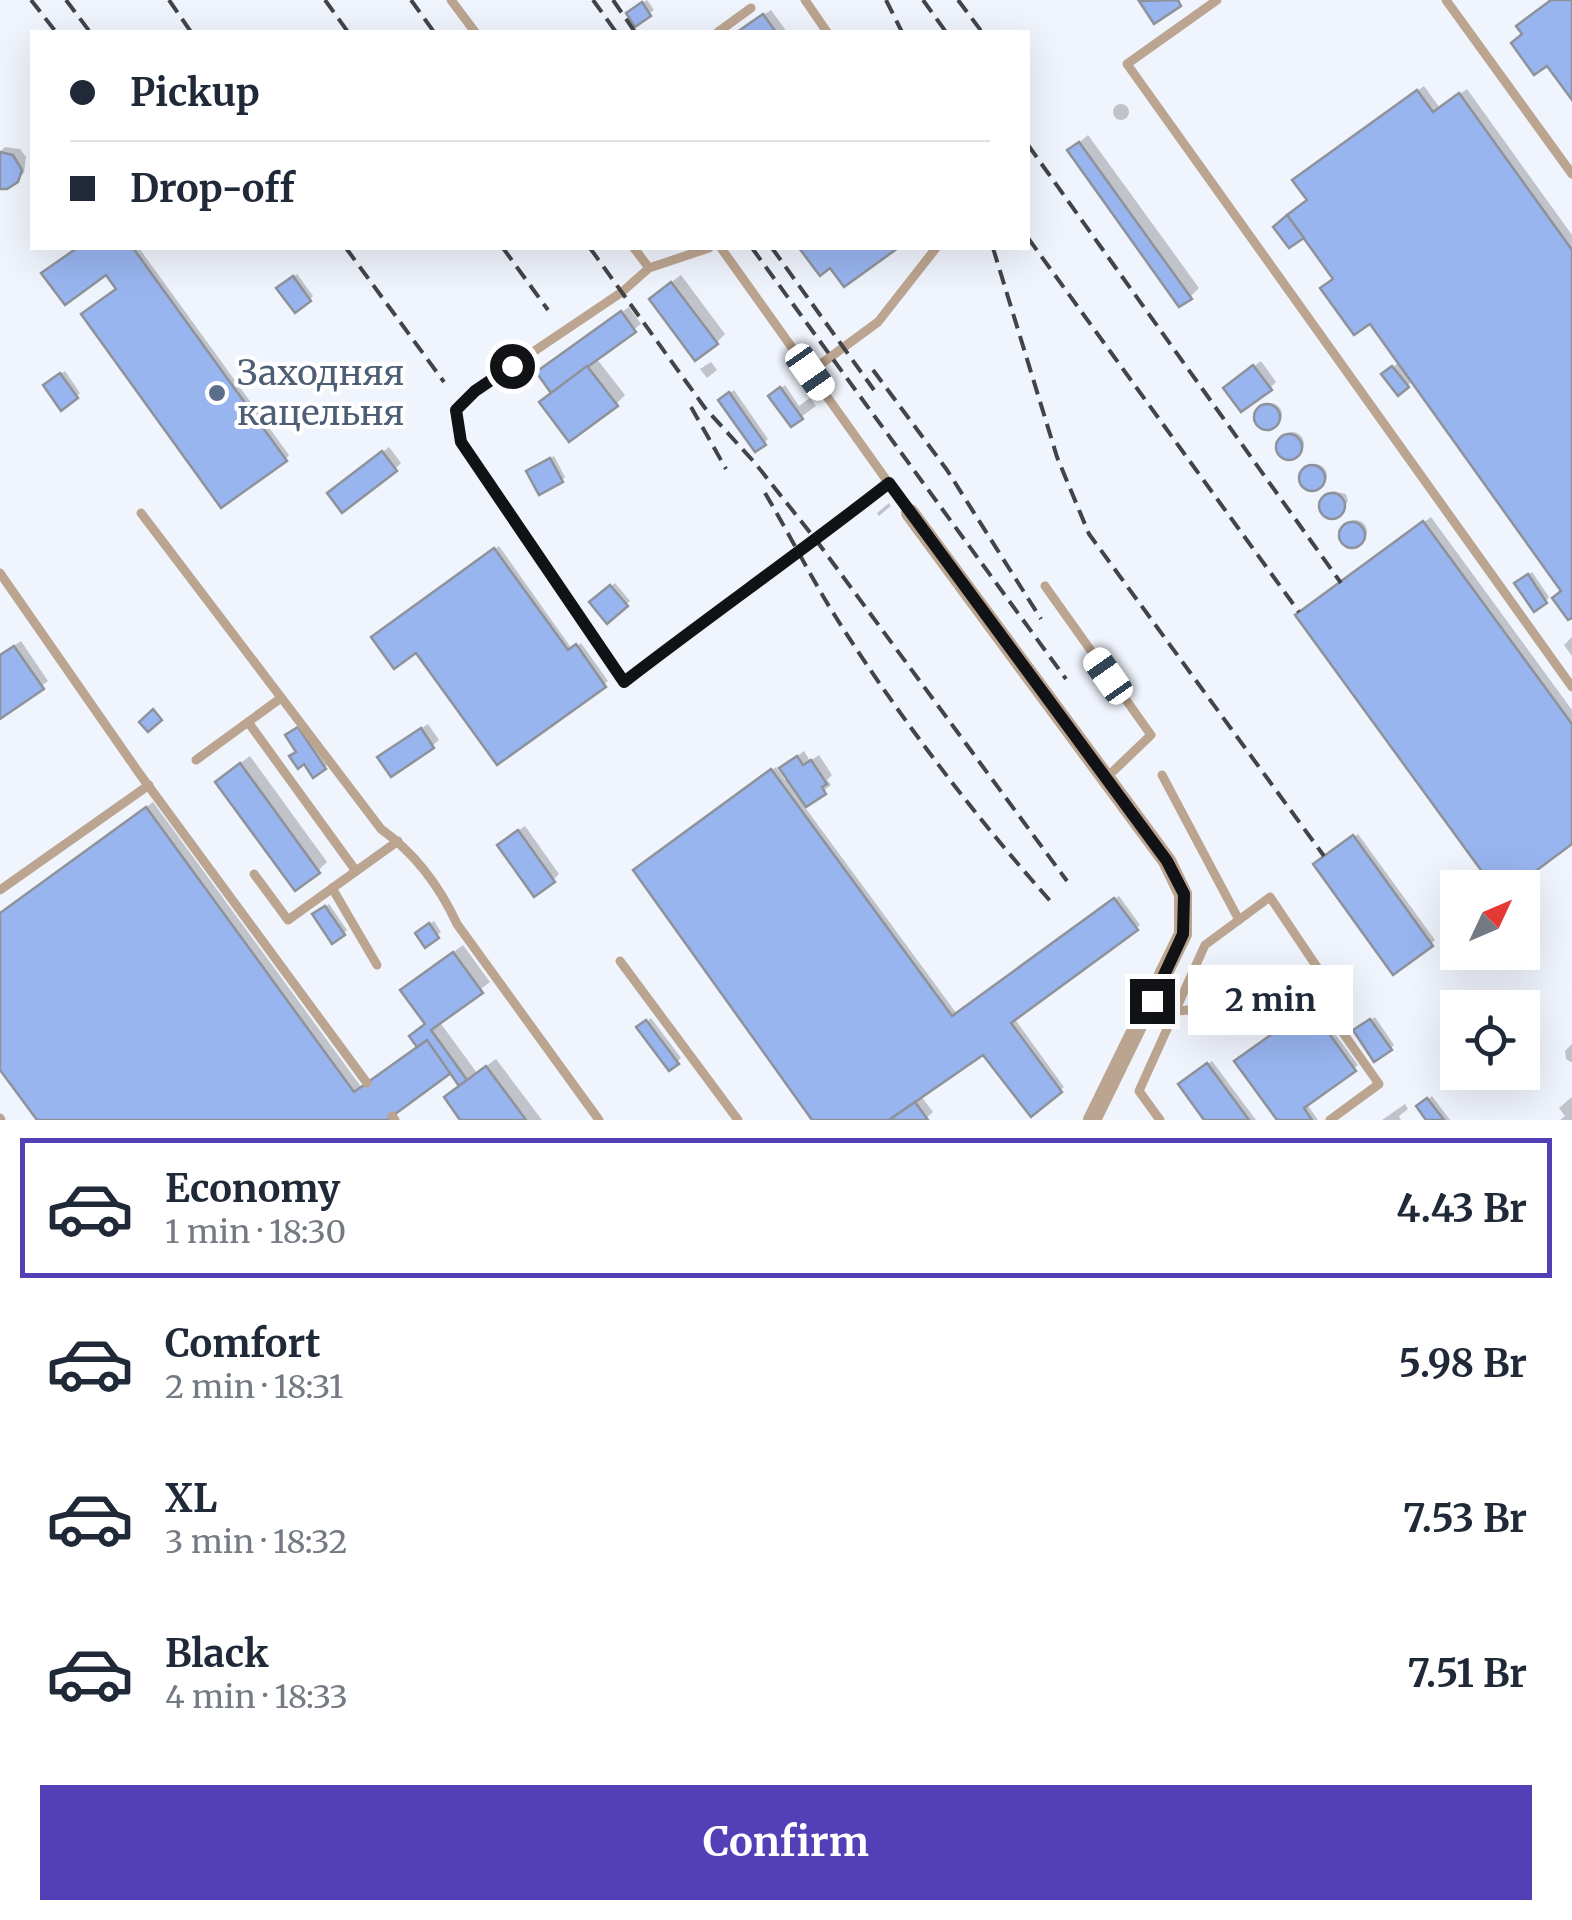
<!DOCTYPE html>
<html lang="en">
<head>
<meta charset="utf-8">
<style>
	body { margin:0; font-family:Merriweather,serif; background:#f2f2f3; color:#1f2937; height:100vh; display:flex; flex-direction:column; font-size:38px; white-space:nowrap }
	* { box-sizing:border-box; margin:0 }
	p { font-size:32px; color:#747a83 }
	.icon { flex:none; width:55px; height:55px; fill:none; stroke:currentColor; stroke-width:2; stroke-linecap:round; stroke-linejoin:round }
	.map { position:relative; height:1120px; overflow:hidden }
	.sheet { display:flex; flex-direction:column; background:#fff; flex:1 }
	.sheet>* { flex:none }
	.top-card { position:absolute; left:30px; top:30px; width:1000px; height:220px; border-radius:0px; box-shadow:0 10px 40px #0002; display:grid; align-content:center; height:220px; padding:0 40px; background:#fff }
	.needle { width:65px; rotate:46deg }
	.fabs { position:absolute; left:1440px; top:870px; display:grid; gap:20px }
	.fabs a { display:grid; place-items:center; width:100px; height:100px; border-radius:0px; background:#fff; box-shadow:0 10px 40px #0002; font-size:50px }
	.end { position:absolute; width:45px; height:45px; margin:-22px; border:12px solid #111215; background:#fff; box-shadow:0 0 0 5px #fff }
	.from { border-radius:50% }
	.bubble { position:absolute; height:70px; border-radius:0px; background:#fff; box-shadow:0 10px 40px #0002; font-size:32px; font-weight:700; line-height:70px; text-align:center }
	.car { position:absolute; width:30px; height:60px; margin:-30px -15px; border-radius:12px; box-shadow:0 0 8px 2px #0007; background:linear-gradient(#fff 24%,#345 0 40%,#fff 0 76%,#345 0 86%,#fff 0) }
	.top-card b { display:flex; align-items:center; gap:35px; height:95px; font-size:38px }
	.top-card b+b { border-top:2px solid #e0e1e3 }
	.top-card i { width:25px; height:25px; background:#1f2937 }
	ul { padding:18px 0 0; list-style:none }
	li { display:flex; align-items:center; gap:30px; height:140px; margin:0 20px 15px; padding:0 20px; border:5px solid transparent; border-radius:0px }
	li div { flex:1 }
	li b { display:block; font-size:38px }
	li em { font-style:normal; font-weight:700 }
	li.active { border-color:#533fb6 }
	li>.icon { width:90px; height:90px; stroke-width:1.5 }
	.primary-button { display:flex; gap:20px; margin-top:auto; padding:20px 40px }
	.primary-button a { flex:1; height:115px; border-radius:0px; background:#533fb6; color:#fff; font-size:40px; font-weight:700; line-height:115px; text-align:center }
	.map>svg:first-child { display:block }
	.shadow { fill:#0003 }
	.building { fill:#99b5f0; stroke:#8e929a; stroke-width:2.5 }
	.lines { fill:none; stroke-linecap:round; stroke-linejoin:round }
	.service { stroke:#bca590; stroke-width:9 }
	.minor { stroke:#bca590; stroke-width:18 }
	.rail { stroke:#424448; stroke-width:4; stroke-dasharray:15 8; stroke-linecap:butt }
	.route { stroke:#111215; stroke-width:12 }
	.service-dot { fill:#5c6f8a; stroke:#fff; stroke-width:4 }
	.labels { text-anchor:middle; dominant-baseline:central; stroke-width:8; stroke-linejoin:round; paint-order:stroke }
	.service-label { font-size:35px; fill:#4e5e75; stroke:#fff; text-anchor:start }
</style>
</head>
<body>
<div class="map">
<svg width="1572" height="1120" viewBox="0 0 1572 1120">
	<rect width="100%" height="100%" fill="#f0f4fc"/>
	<!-- shadow -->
	<g class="shadow">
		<polygon points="647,0 654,10 635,23 633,9"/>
		<polygon points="771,10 787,32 738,32"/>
		<polygon points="1424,86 1440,108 1467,89 1572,235 1572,614 1564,590 1413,380 1407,386 1388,370 1400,362 1335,278 1302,174"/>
		<circle cx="1121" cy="112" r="8"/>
		<polygon points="1088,135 1199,288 1190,297 1070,150"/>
		<polygon points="5,147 20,149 26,157 24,173 16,180 0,186 0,152"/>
		<polygon points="79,248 139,248 289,455 286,459 119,289 107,272 48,269"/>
		<polygon points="297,274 313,296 310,299 283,284"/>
		<polygon points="681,275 725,334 716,343 661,290"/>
		<polygon points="629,307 641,324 596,358 625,395 616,404 553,392 545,366"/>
		<polygon points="1261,361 1276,382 1270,388 1233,382"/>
		<polygon points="711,362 717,370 707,378 700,369"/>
		<polygon points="65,371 80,393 77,396 50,382"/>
		<polygon points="785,385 799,406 810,398 816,406 801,417 775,392"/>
		<polygon points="734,390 768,439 764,443 725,396"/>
		<circle cx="1270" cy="415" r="12"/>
		<circle cx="1292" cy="444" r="12"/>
		<polygon points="389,447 401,463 395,469 337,487"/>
		<polygon points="554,456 565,477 562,480 533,468"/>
		<circle cx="1315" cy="476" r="12"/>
		<polygon points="1333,491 1346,494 1348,501 1341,513 1330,517 1324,514 1321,504"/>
		<polygon points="889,503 891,506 879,516 877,513"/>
		<polygon points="1431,517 1572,710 1572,841 1305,609"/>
		<circle cx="1355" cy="532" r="12"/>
		<polygon points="499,546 572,649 581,643 608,681 497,762 417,650 378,633"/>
		<polygon points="1532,572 1549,597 1546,601 1521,579"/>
		<polygon points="615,583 630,601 607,620 592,602"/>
		<polygon points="1572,637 1572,656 1564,645"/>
		<polygon points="21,641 48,681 0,716 0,656"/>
		<polygon points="428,724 439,740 432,746 387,751"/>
		<polygon points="303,725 329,764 314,774 299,751 292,732"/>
		<polygon points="804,751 810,761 819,755 832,775 827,780 831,785 804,806 957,1014 1119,896 1140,925 1014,1018 1064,1087 1060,1090 984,1052 921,1096 933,1112 924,1120 814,1120 640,867 776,767 785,780 789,778 789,762"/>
		<polygon points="250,756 327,862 318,871 227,773"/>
		<polygon points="153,802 362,1088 419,1046 412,1036 427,1023 403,990 463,945 490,982 439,1021 477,1073 496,1059 542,1120 463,1120 461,1085 452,1069 382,1120 40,1120 0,1066 0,914"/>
		<polygon points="525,826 559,874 553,880 506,839"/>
		<polygon points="1358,834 1435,940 1431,944 1320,861"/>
		<polygon points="329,904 347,930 344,933 319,911"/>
		<polygon points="434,921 441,932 426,944 422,929"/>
		<polygon points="1314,1005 1358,1065 1306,1103 1318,1120 1280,1120 1241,1058"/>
		<polygon points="1375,1017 1394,1045 1391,1048 1360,1027"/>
		<polygon points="651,1018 681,1058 677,1062 640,1028"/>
		<polygon points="1572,1044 1572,1062 1571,1062 1566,1059 1565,1051"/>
		<polygon points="1212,1061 1256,1120 1207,1120 1185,1081"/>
		<polygon points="1432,1096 1450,1120 1429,1120 1419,1107"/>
		<polygon points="1572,1097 1572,1120 1560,1120 1565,1116 1559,1108"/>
		<polygon points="1405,1104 1408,1109 1399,1116 1401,1120 1382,1120"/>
	</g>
	<!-- building -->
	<g class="building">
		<polygon points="1178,0 1181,6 1154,24 1139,1"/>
		<polygon points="1551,0 1572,0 1572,100 1547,66 1534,75 1511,43 1522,34 1516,26"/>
		<polygon points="642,2 651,16 635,27 626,13"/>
		<polygon points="763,14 776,32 737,32"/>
		<polygon points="1417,90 1433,112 1459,93 1572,250 1572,618 1568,620 1552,598 1561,591 1370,324 1354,335 1320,288 1333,279 1287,215 1307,200 1292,180"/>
		<polygon points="1079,142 1192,299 1179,307 1067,150"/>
		<polygon points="0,152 13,155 22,170 18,182 7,189 0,189"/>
		<polygon points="1287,215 1304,238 1289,248 1273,227"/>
		<polygon points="77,248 133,248 287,461 221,508 81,314 116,289 106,275 65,305 41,273"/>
		<polygon points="799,248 898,248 844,287 830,268 820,276"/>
		<polygon points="293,276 311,301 295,313 276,288"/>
		<polygon points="671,282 718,344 695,361 649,299"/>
		<polygon points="621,311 636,332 551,393 536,372"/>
		<polygon points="1253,365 1272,390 1241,412 1223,388"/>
		<polygon points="587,366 618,406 569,442 539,402"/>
		<polygon points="1392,366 1409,387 1398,396 1381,374"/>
		<polygon points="60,373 78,398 61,411 43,385"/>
		<polygon points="780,387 803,419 791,427 768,396"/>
		<polygon points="729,392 766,445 755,452 718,400"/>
		<circle cx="1267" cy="417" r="13"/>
		<circle cx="1289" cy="447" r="13"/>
		<polygon points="382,451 397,471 342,513 327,493"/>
		<polygon points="550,458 563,482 539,495 526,471"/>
		<circle cx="1312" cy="478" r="13"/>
		<circle cx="1332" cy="506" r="13"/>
		<polygon points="1423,521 1572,724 1572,844 1513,888 1494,888 1295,615"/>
		<circle cx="1352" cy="535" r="13"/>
		<polygon points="494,548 568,650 576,644 606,687 497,765 416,653 394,669 371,637"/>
		<polygon points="1528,574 1547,603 1534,612 1514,583"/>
		<polygon points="610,585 628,606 607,624 589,602"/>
		<polygon points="14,646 44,689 0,719 0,655"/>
		<polygon points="153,709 162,720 148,732 139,722"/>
		<polygon points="298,727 326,769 313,778 304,764 298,769 289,756 296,752 285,735"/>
		<polygon points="421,728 434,748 391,777 377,757"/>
		<polygon points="797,756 803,765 811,760 827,784 822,787 826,794 806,807 779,768"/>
		<polygon points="240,763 320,873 295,891 215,782"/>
		<polygon points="771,769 952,1016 1114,898 1138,930 1011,1023 1062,1092 1031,1117 983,1055 889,1120 812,1120 633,870"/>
		<polygon points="146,807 354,1092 427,1040 451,1073 387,1120 37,1120 0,1070 0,913"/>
		<polygon points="518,830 555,882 534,897 497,845"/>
		<polygon points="1353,835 1433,946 1393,975 1313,864"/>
		<polygon points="325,906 345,935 332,944 312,914"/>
		<polygon points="429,923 439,938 425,948 415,933"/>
		<polygon points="453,952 483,993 431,1030 467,1080 459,1086 427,1040 417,1047 409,1036 425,1024 400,990"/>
		<polygon points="1310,1007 1356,1071 1304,1108 1312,1120 1277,1120 1234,1061"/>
		<polygon points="1370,1019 1392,1050 1374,1062 1353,1030"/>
		<polygon points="646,1020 679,1064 669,1071 636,1027"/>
		<polygon points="1207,1063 1249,1120 1204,1120 1178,1084"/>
		<polygon points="486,1066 526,1120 460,1120 444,1097"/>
		<polygon points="1427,1098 1444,1120 1426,1120 1416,1106"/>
		<polygon points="915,1102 928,1120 889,1120"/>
	</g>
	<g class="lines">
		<!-- service -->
		<g class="service">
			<polyline points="451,0 475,32"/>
			<polyline points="805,0 827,32"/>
			<polyline points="1217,0 1127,64 1572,687"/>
			<polyline points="1446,0 1572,174"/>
			<polyline points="718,32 751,8"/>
			<polyline points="634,248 649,268"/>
			<path d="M709,248L649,268L622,292L475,391L456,409L461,442L624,682C712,615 802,551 889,483"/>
			<polyline points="721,248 910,513"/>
			<polyline points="810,372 878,322 936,248"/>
			<path d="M141,513L381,829C416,854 439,885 457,924L599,1120"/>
			<polyline points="0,573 139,773 367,1083"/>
			<polyline points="1045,586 1151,735 1105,779"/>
			<polyline points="248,722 356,871"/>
			<polyline points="196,760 281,698"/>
			<polyline points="1162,775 1239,920"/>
			<polyline points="254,874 288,920 398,841"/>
			<polyline points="332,888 377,965"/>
			<polyline points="0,890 149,785"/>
			<polyline points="620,961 738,1120"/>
			<polyline points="1175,1011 1325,1000"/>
			<polyline points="392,1116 395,1120"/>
			<polyline points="0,1118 1,1120"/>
			<polyline points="1160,1120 1139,1091 1205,945 1270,897 1325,979 1324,1006 1379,1084 1330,1120"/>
		</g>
		<!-- minor -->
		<polyline class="minor" points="910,513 1167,861 1183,894 1183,934 1092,1120"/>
		<!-- rail -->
		<g class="rail">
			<polyline points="31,0 56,32"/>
			<polyline points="66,0 90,32"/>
			<polyline points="169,0 191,32"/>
			<polyline points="325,0 348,32"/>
			<polyline points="411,0 434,32"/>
			<polyline points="593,0 616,32"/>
			<polyline points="613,0 635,32"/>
			<polyline points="886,0 902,32"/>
			<polyline points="923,0 946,32"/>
			<polyline points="958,0 982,32"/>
			<polyline points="1028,145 1341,583"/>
			<polyline points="1028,238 1299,612"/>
			<polyline points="346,248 444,382"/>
			<polyline points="503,248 548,310"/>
			<polyline points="590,248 705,408 755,463 816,540 1067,881"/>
			<polyline points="752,248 1066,679"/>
			<polyline points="772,248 874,390"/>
			<polyline points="993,248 1057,457 1089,534 1324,856"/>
			<polyline points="873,370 947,470 1041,619"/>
			<polyline points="691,407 726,469"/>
			<path d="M765,493C790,535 811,578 837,619C899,717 976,818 1053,904"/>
		</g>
	</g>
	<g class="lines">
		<!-- route -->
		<path class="route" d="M512,366L475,391L456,410L461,442L624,682C711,615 802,551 889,483L1167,861L1184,894L1183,934L1152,1001"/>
	</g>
	<!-- markers -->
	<circle class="service-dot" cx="217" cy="393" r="10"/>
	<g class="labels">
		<!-- service labels -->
		<g class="service-label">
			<text x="237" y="373">Заходняя<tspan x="237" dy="40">кацельня</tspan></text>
		</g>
	</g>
</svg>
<div class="fabs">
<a><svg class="needle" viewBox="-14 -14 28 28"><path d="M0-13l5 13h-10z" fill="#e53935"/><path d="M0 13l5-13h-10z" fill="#747a83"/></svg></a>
<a><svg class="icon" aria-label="locate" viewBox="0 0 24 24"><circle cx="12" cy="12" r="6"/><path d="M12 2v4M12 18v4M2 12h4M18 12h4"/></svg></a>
</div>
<i class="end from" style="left:512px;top:366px"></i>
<i class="end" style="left:1152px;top:1001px"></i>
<div class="bubble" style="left:1188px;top:965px;width:165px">2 min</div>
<i class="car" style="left:810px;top:372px;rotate:145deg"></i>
<i class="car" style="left:1108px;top:676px;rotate:325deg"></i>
<div class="top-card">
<b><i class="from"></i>Pickup</b>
<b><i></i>Drop-off</b>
</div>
</div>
<section class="sheet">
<ul>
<li class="active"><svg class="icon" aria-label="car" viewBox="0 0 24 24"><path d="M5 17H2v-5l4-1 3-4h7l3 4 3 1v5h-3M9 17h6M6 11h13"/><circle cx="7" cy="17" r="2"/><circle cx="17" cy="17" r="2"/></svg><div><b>Economy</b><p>1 min · 18:30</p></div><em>4.43 Br</em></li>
<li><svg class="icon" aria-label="car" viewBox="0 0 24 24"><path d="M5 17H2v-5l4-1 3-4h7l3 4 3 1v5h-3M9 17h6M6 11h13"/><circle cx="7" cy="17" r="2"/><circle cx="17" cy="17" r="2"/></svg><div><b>Comfort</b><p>2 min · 18:31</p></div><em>5.98 Br</em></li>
<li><svg class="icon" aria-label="car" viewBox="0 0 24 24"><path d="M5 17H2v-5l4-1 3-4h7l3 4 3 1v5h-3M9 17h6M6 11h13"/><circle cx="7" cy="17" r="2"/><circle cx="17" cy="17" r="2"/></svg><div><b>XL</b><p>3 min · 18:32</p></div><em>7.53 Br</em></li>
<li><svg class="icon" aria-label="car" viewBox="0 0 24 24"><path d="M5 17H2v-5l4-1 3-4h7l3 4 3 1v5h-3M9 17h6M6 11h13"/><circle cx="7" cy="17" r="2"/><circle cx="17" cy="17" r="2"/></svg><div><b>Black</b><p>4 min · 18:33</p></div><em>7.51 Br</em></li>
</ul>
<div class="primary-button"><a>Confirm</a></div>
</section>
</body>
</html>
